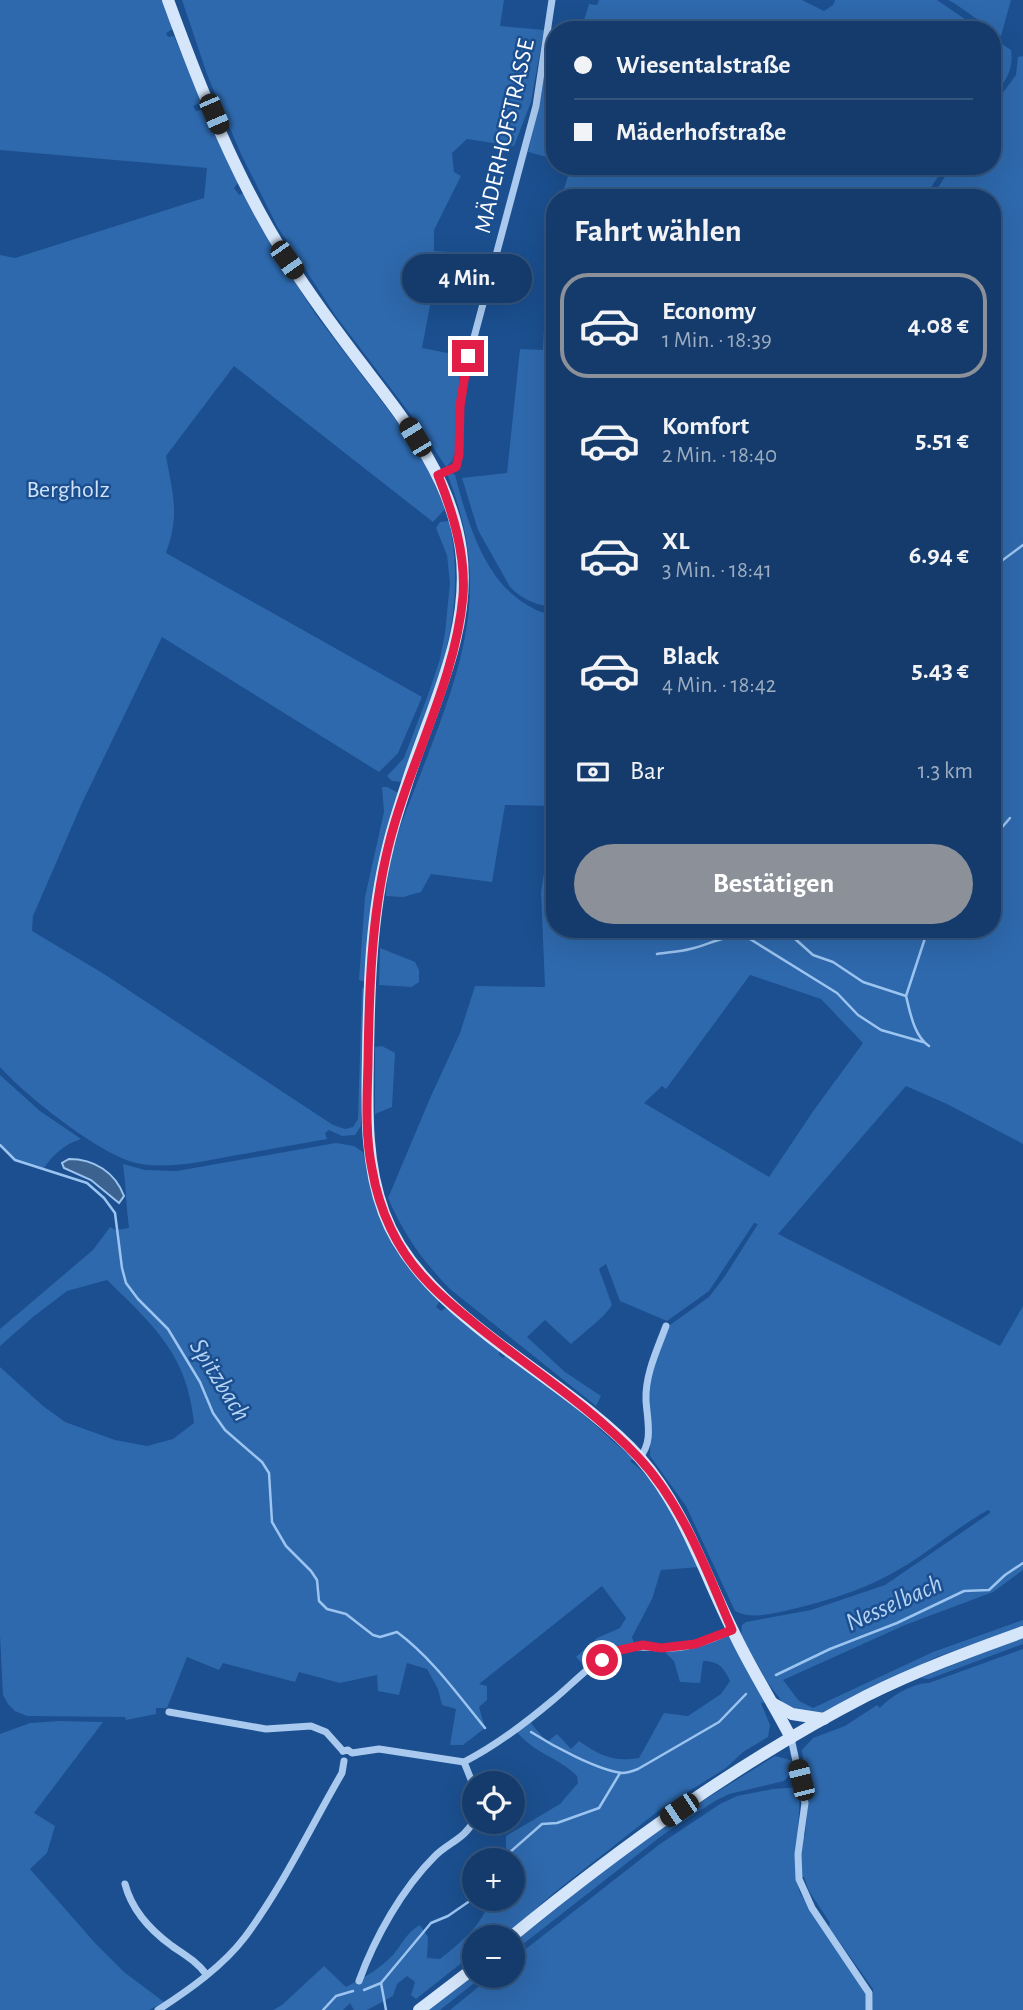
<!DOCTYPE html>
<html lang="de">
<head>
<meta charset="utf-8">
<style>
	body { margin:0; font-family:"Alegreya Sans",sans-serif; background:#214673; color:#f1f3f6; height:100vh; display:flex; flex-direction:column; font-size:26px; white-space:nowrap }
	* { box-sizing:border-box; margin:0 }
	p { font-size:23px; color:#9dadc1 }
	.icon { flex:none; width:38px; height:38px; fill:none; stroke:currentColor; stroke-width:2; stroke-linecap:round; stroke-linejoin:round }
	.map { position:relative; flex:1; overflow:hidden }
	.panel { position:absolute; left:546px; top:189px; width:455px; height:749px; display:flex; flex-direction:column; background:#143b6b; border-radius:28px; box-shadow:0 7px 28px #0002,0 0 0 2px #33557e }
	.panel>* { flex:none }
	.hud { position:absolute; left:546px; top:21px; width:455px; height:154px; border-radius:28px; box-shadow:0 7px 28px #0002,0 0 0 2px #33557e; display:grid; align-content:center; height:154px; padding:0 28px; background:#143b6b }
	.tools { position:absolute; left:462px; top:1771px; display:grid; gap:14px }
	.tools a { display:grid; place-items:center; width:63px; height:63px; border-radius:50%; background:#143b6b; box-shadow:0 7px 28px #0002,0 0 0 2px #33557e; font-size:35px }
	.end { position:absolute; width:32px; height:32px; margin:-16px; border:9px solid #e11d48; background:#fff; box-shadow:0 0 0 4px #fff }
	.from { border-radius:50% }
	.bubble { position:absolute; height:49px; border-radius:24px; background:#143b6b; box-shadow:0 7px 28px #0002,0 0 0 2px #33557e; font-size:23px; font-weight:700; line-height:49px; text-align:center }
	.car { position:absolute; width:21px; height:42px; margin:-21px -10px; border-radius:9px; box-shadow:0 0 5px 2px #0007; background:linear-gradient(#222 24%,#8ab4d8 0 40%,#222 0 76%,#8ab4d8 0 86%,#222 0) }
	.hud b { display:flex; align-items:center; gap:24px; height:66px; font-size:26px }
	.hud b+b { border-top:2px solid #33557e }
	.hud i { width:18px; height:18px; background:#f1f3f6 }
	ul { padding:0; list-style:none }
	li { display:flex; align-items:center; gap:21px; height:105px; margin:0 14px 10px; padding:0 14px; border:4px solid transparent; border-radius:28px }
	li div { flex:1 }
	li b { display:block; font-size:26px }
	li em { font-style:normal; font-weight:700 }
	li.active { border-color:#8c9099 }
	li>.icon { width:63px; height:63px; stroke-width:1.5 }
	h2 { padding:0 28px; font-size:32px; line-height:84px }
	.pay { display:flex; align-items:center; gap:18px; height:77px; padding:0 28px; font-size:26px }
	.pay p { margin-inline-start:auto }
	.primary-button { display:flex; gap:14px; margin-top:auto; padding:14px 28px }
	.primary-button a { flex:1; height:80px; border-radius:42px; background:#8c9099; color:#fff; font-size:28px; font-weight:700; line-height:80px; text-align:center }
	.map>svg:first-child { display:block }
	.green { fill:#2e69ad; fill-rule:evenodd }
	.water { fill:#3c6290; stroke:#9cc4f0; stroke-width:2 }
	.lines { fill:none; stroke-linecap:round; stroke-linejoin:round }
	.stream { stroke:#9cc4f0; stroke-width:2.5 }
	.street { stroke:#a9c9ee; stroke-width:7 }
	.secondary { stroke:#d6e6fa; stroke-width:12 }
	.route { stroke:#e11d48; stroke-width:9 }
	.labels { text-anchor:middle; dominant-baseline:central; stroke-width:5; stroke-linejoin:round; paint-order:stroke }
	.street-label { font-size:24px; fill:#fff; stroke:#1b4f8f }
	.park-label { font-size:24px; fill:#cfe3fa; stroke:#1b4f8f }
	.water-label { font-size:26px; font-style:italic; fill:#b5d3f5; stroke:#1b4f8f }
</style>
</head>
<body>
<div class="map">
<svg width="1023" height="2010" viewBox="0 0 1023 2010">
	<rect width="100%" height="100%" fill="#1b4f8f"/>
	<!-- green -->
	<g class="green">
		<path d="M0,0H162L173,29L166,33L168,37L174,36L202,102L193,106L196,111L204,109L238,183L234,188L239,195L244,193L272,246L316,315L412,441L431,476L445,509L433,522L234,366L166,456C173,496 180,514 166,553L422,697L398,753L379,772L162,637L82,803L33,916L32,931L104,974L333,1125L345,1129L353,1127L358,1119L362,988H365L361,1126L355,1135L342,1136L329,1130L325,1133L327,1139C297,1144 267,1150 237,1155C205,1161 168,1170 136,1163C99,1154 26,1096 0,1067V255L15,258L204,198L207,168L0,150Z"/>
		<polygon points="182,0 504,0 500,26 544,30 531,102 514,146 467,139 452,153 454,172 461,176 434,230 434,251 494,255 487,276 436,274 422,348 463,356 460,371 455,452 452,461 446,467 417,423 335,315 277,226 241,154 208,77"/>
		<polygon points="599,0 802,0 824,11 833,5 835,0 937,0 981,30 581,30 589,4 597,5"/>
		<polygon points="948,0 1011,0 1001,36 954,3"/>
		<polygon points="551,28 558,30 555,30 555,159 528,152 540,103"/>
		<path d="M992,37L1011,50C1014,71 1005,82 992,98Z"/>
		<path d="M1023,56V1144L947,1104L906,1086L778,1234L1000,1346L1023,1306V1570L993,1592L905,1625L783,1680L799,1701L813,1708L933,1652L1023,1620V1626L937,1657L821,1713L795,1710L783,1703L768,1683L741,1636L742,1625L746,1622L811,1610L885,1585L990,1513V1511L988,1510C958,1527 933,1549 903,1567C869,1588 831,1600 793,1609C775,1613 752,1620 735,1611L686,1506L650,1456L651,1417L648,1388L660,1346L670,1325L709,1297L725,1276L758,1224L754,1223L709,1291L667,1321L620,1301L606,1264L599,1269L612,1305C604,1318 584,1332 571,1344L545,1320L527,1337L565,1372L601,1396L596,1406L450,1289C422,1260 404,1235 388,1198L431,1096L460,1033L475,986L545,987L541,892L555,806L505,805L492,882L431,874L421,892L403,897L386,896C387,883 388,870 391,859C397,831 409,804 419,778C461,669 494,590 447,474L451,472L455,475C467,520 483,577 524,603C534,609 543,615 555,613V929H992V198H931L952,166H992V107L1016,75L1018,57ZM750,975L821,999L863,1043L814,1110L769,1177L644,1103L662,1086L666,1089Z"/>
		<polygon points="571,166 945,166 924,198 589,198 564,189"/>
		<path d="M555,241V607C538,606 521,599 510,587L478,530L462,478L507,473L520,349L543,350L548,246Z"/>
		<path d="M449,521C470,620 433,691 402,782L392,781L387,776L404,758L428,695L440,659L445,633L450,583L447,555L436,528L440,522Z"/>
		<polygon points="382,787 387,787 398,793 366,982 359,980 365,897 384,812"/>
		<polygon points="380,948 415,962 419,970 419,982 412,987 379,985"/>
		<polygon points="382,1046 395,1053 392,1107 375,1114 375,1047"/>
		<path d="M0,1075L40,1111L81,1139C63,1145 54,1154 43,1169L15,1160L0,1145Z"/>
		<path d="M336,1143L354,1146L363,1152C375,1221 390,1253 440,1301L436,1307L441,1311L447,1307L500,1349L499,1355L503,1358L508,1354L575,1407L633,1459L630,1461C665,1487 682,1529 700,1567L661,1570L652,1599L632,1637L635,1646L616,1651L588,1669L576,1657L597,1638L620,1628L626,1618L602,1586L479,1684L487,1686V1700L479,1707L485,1728L463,1745H450L456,1709L442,1705L438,1689L427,1669L407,1663L399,1695L378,1691L377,1675L340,1683L299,1672L295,1682L223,1663L219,1670L187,1657L167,1708H156V1714L126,1720L125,1717L27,1716L15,1711L8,1704L3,1695L0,1635V1367L43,1406L65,1422L115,1440L147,1446L173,1439L194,1423C187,1354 154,1326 107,1280L67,1291L33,1317L0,1346V1329L93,1250L110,1227L116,1230L129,1228C126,1207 126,1186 123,1164L145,1170L177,1171Z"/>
		<path d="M732,1630L771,1702L761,1703L770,1725L768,1737L743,1752L726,1768L662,1808L555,1892L503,1937H474V1953L416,1999L411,1995L415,1982L407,1976L397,1984L393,1996L367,2010H354L350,2003L343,2010H273L282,2005L324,1966L346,1987C362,1979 381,1968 393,1955C402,1944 407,1932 420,1925L428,1937L427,1958L440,1959C460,1943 483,1925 490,1899H513V1860H506V1836L560,1804L578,1783L577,1776C558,1757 535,1754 517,1732L529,1721L547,1742L557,1734L571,1749L579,1741C601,1756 612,1762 639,1758L664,1713L688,1716L721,1694L730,1681C724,1667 718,1661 703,1661L700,1683L680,1682L674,1661L661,1648L695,1644Z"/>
		<polygon points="1023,1637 1023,1644 929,1679 920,1678"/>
		<path d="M1023,1649V2010H872L873,1989L829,1927L830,1923L809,1891L804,1877L796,1878L800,1893L866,1995V2010H450L492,1976H513V1959L660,1844L720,1804L737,1796L773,1789L800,1787L798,1834L805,1836L808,1804L802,1750L813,1738L845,1726L877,1705L880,1708C891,1696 913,1683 929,1683Z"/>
		<polygon points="59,1721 103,1722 34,1813 55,1826 47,1853 30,1869 95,1943 124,1972 164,2002 149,2010 0,2010 0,1734 30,1723"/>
		<polygon points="775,1756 791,1760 794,1770 784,1781 729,1794 715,1801 664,1834 513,1952 513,1943 620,1858 672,1820"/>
		<polygon points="474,1974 483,1976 440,2010 427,2010"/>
	</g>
	<!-- water -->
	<path class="water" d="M69,1159C94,1159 115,1172 124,1196L119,1203L91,1180L64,1168L62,1163Z"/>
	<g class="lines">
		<!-- stream -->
		<g class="stream">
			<polyline points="992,568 1023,545"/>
			<polyline points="992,839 1010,818"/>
			<path d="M784,929L813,955L833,962L863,982L906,996C910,1012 914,1036 929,1046"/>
			<polyline points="750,939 837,993 858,1015 881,1030 923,1042"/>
			<path d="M657,954C668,952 679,952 690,949C709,945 731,931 750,939L769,929"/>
			<polyline points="906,996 928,929"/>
			<path d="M0,1145L15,1160L87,1183L104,1198L115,1213L122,1268L126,1283L138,1299L168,1329L200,1382L213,1413L225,1430L262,1462L269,1473L272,1522L286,1546L311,1571L317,1580L319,1601L327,1609L346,1614L373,1635L380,1637L397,1632C432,1658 458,1695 485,1728"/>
			<polyline points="776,1675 830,1649 897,1623 964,1591 989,1590 1005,1575 1023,1563"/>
			<path d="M531,1732C553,1746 597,1770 622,1773C628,1773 633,1771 638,1769L719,1722L746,1694"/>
			<polyline points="501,1860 542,1824 557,1823 599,1808 620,1773"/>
			<polyline points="381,1983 386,2010"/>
			<polyline points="364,1990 381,1983 431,1923 448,1916 474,1898"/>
			<polyline points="323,2010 336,1996 353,1991"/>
		</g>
		<!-- street -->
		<g class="street">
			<polyline points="438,475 456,467 459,455 460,406 465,371 536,106 552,0"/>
			<path d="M639,1458C654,1443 647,1419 646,1400C645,1375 657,1350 666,1326"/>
			<polyline points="169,1712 266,1729 311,1726 326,1732 343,1751"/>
			<polyline points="791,1738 805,1803 798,1854 799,1879 812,1908 869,1993 869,2010"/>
			<path d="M343,1751L348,1750L352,1753L379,1749L464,1762C495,1746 527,1722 553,1700C573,1684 592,1661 617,1651C633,1645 644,1647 659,1648C683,1650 711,1641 732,1630"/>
			<polyline points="464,1762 474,1787"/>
			<path d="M125,1884C132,1911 150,1930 172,1946C185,1955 196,1961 206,1974"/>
			<path d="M359,1981C375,1937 402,1889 435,1856C448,1843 466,1838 474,1820"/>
			<path d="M158,2010C189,1990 223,1966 245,1937C283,1886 310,1828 342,1773L344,1761"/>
		</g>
		<!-- secondary -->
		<g class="secondary">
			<path d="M168,0C200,88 238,183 289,262C312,298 338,333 364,367C407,423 451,478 461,550C472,631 432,705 408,780C401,802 393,825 388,847C371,914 369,986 368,1055C367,1109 365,1162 384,1213C422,1317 567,1376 640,1458C685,1509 704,1574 734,1633C751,1669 773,1703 791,1738"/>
			<polyline points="772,1703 792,1714 824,1719"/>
			<path d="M511,1937C621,1847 738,1762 866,1696C916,1671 970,1651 1023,1632"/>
			<polyline points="419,2010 474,1968"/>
		</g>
	</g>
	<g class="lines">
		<!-- route -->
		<path class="route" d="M468,356L460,406L459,455L456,467L438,475C453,513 466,555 463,596C455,684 408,764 388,848C371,918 369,993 368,1064C367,1099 365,1135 372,1169C379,1210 397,1250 426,1280C440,1296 458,1310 475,1324C529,1368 590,1406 638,1457C683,1505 707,1571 732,1630L695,1644L661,1648L643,1645L616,1651L602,1660"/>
	</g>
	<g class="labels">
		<!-- street labels -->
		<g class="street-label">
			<text transform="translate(505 136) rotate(-77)">MÄDERHOFSTRASSE</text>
		</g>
		<!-- park labels -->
		<g class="park-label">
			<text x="68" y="490">Bergholz</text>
		</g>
		<!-- water labels -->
		<g class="water-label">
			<text transform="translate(220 1380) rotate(58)">Spitzbach</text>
			<text transform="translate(894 1603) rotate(-24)">Nesselbach</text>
		</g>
	</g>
</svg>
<div class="tools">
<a><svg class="icon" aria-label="locate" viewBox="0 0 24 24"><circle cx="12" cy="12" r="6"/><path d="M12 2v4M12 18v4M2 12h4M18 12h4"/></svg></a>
<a>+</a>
<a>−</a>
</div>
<i class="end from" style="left:602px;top:1660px"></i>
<i class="end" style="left:468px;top:356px"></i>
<div class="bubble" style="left:402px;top:254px;width:130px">4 Min.</div>
<i class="car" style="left:214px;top:114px;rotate:157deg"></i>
<i class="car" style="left:287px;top:260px;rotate:145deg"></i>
<i class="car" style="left:415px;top:437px;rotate:329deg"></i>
<i class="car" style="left:801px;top:1780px;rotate:346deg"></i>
<i class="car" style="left:679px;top:1810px;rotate:236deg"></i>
<div class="hud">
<b><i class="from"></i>Wiesentalstraße</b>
<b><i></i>Mäderhofstraße</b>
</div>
<section class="panel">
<h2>Fahrt wählen</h2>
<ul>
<li class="active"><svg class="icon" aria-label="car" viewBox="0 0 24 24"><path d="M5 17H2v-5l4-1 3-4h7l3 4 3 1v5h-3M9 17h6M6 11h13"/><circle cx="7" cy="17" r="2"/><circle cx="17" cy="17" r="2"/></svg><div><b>Economy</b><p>1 Min. · 18:39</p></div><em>4.08 €</em></li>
<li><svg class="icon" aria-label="car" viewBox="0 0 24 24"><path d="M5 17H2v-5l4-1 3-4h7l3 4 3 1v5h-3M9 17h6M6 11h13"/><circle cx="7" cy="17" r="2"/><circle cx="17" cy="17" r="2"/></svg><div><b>Komfort</b><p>2 Min. · 18:40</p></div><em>5.51 €</em></li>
<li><svg class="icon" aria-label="car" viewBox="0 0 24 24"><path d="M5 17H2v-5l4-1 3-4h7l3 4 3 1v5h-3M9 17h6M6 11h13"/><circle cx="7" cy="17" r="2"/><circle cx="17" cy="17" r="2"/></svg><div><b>XL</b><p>3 Min. · 18:41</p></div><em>6.94 €</em></li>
<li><svg class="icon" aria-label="car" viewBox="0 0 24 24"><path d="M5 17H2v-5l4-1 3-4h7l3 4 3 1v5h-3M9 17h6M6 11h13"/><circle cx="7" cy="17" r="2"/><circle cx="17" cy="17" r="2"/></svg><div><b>Black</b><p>4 Min. · 18:42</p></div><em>5.43 €</em></li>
</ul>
<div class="pay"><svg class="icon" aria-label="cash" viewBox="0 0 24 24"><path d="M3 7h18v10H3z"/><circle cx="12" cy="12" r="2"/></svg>Bar<p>1.3 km</p></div>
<div class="primary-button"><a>Bestätigen</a></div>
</section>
</div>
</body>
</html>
